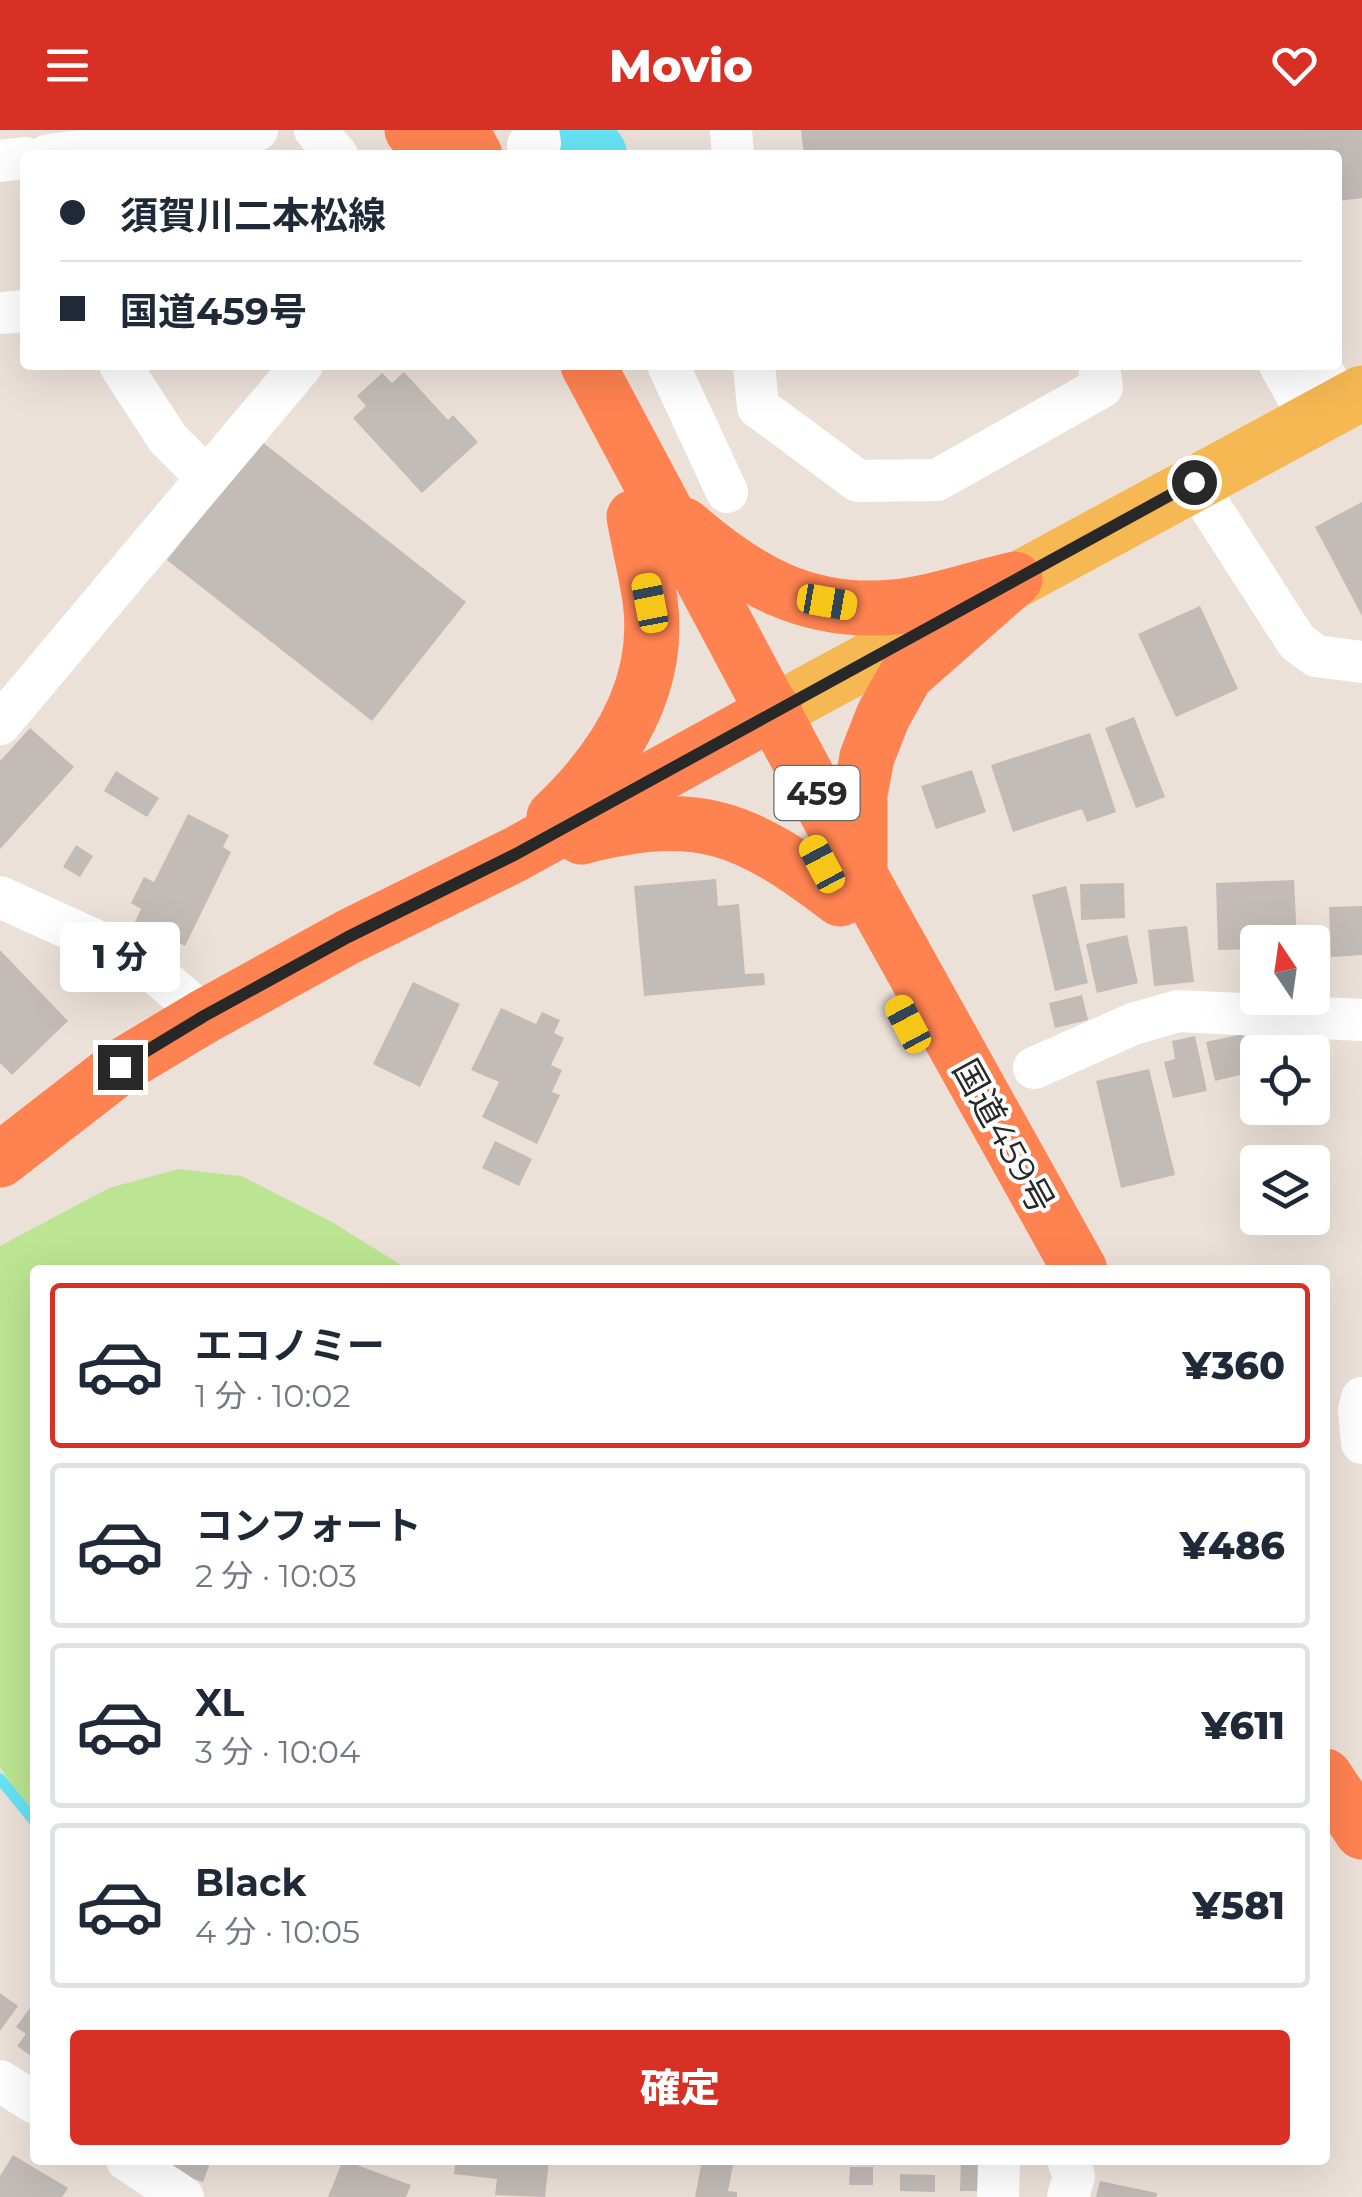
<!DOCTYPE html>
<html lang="ja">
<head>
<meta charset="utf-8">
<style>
	body { margin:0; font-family:Montserrat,"Noto Sans JP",sans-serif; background:#f2f2f3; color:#1f2937; height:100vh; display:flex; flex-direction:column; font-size:38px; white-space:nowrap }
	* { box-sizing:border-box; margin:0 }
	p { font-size:32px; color:#747a83 }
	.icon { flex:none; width:55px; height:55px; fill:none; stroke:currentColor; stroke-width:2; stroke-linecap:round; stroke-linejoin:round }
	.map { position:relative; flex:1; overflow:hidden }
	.sheet { position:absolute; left:30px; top:1135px; width:1300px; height:900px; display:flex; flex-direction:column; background:#fff; border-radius:10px; box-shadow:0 10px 40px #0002 }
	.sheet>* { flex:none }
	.top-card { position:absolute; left:20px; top:20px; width:1322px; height:220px; border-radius:10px; box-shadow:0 10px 40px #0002; display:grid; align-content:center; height:220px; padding:0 40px; background:#fff }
	.needle { width:65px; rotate:347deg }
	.buttons { position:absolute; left:1240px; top:795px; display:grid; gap:20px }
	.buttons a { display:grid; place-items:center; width:90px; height:90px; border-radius:10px; background:#fff; box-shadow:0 10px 40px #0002; font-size:50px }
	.end { position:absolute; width:45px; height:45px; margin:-22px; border:12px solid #282828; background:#fff; box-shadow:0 0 0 5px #fff }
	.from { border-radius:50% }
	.bubble { position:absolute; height:70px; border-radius:10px; background:#fff; box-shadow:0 10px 40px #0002; font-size:32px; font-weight:800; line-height:70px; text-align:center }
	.car { position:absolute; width:30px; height:60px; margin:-30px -15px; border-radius:12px; box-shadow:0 0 8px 2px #0007; background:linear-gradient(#f5c518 24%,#345 0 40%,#f5c518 0 76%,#345 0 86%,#f5c518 0) }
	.top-card b { display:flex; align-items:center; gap:35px; height:95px; font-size:38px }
	.top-card b+b { border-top:2px solid #e0e1e3 }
	.top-card i { width:25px; height:25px; background:#1f2937 }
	ul { padding:18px 0 0; list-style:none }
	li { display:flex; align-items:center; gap:30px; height:165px; margin:0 20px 15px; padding:0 20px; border:5px solid #e0e1e3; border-radius:10px }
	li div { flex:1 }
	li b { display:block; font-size:38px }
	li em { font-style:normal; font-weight:800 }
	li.active { border-color:#d93025 }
	li>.icon { width:90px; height:90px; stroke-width:1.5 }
	.primary-button { display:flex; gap:20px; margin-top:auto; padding:20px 40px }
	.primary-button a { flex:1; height:115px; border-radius:10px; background:#d93025; color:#fff; font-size:40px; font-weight:800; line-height:115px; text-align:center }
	header { display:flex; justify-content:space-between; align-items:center; height:130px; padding:0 40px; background:#d93025; color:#fff; font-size:45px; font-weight:800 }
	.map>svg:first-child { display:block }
	.green { fill:#bbe592 }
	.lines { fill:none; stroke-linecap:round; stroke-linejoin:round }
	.stream { stroke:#66e3f3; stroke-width:11 }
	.river { stroke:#66e3f3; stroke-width:68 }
	.building { fill:#c3bbb6 }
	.minor { stroke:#fff; stroke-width:42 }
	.major { stroke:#f6b853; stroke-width:55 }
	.highway { stroke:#ff8251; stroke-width:55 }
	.route { stroke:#282828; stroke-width:12 }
	.labels { text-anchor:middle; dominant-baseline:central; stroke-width:8; stroke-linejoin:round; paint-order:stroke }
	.shield { fill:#fff; stroke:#686868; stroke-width:2.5 }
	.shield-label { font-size:32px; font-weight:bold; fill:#282828 }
	.street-label { font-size:35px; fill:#282828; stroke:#fff }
</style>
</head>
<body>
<header><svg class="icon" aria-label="menu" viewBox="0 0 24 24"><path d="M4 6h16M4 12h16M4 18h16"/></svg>Movio<svg class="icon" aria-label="heart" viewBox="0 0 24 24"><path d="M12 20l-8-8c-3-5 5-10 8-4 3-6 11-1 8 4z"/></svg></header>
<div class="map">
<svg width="1362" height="2067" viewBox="0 0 1362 2067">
	<rect width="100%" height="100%" fill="#ece1d9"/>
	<!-- green -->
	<polygon class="green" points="179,1039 241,1046 332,1092 409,1140 35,1140 35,1683 24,1674 0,1637 0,1116 109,1058"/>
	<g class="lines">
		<!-- stream -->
		<polyline class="stream" points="0,1649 35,1692"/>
		<!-- river -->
		<polyline class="river" points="574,0 593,25"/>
	</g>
	<!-- building -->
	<g class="building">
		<polygon points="801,0 1362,0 1362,68 1338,71 1338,25 804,25"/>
		<polygon points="404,242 448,290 453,285 478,312 422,363 353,288 366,276 357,266 382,243 392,253"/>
		<polygon points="261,311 466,472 372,591 167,430"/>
		<polygon points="1362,372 1362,486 1315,397"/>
		<polygon points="1200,476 1238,559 1176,587 1138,504"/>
		<polygon points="1134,587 1165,667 1136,678 1105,598"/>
		<polygon points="30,598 74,637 0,719 0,631"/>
		<polygon points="1090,603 1116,682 1087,692 1082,679 1013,702 991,635"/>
		<polygon points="972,640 986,682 936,699 921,656"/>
		<polygon points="116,641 159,668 147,687 104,661"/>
		<polygon points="188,684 229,705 223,717 231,722 185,816 135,792 141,779 131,773 144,747 154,752"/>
		<polygon points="76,715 93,726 80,747 63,737"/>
		<polygon points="716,749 718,776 739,774 745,844 764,843 765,855 644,866 634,756"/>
		<polygon points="1294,750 1297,812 1258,812 1258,819 1218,820 1216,753"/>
		<polygon points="1124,753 1125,788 1081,790 1080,754"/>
		<polygon points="1066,756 1088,853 1055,861 1032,765"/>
		<polygon points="1362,776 1362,825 1331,827 1329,777"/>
		<polygon points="1187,796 1194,852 1154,856 1148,800"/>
		<polygon points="1127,805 1138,853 1097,863 1086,814"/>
		<polygon points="0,820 68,891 12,945 0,933"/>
		<polygon points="413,852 460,874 420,957 373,934"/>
		<polygon points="1082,865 1088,890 1055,898 1049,873"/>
		<polygon points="501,878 536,894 542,882 560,890 554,903 564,908 551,935 562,940 552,962 560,965 537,1014 482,987 499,952 471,940"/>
		<polygon points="1243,904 1252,942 1215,951 1206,912"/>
		<polygon points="1195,906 1207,961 1173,968 1164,932 1175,929 1172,911"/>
		<polygon points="1149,939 1175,1045 1121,1058 1096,951"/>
		<polygon points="495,1011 532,1029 519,1056 482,1038"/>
		<polygon points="0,1863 18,1876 0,1901"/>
		<polygon points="35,1871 35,1929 17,1916 26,1904 16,1897"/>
		<polygon points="13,2025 68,2058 62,2067 0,2067 0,2046"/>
		<polygon points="173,2030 211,2030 203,2052 169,2041"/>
		<polygon points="343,2030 411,2055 406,2067 328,2067"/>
		<polygon points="456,2030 549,2030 545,2067 495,2065 497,2049 454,2044"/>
		<polygon points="702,2030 734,2030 728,2061 737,2062 737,2067 695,2067"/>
		<polygon points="961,2030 984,2030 983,2061 960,2061"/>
		<polygon points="850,2037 873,2037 873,2055 849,2055"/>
		<polygon points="900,2044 935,2045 935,2062 900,2061"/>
		<polygon points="1100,2051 1157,2063 1156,2067 1096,2067"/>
	</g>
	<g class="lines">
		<!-- minor -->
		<g class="minor">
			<polyline points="315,0 337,25"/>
			<polyline points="731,0 733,25"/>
			<polyline points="528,15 540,13 538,0"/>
			<polyline points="48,25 257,0"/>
			<polyline points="0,31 25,28"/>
			<polyline points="0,183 25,181"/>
			<polyline points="120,235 168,309 206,347"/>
			<polyline points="668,235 727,362"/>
			<polyline points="754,235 758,277 858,351 937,350 1102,257 1099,235"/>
			<polyline points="1280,235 1311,291"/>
			<polyline points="1319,235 1342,275"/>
			<polyline points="1194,352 1297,512 1316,526 1362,532"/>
			<polyline points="0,594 302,235"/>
			<polyline points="0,767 143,832 205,886"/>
			<polyline points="1034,938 1133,894 1178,881 1362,890"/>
			<polyline points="1362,1268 1359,1280 1362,1313"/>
			<polyline points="0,1951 35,1973"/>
			<polyline points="127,2030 183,2067"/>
			<polyline points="1068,2030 1074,2046 1068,2067"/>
			<polyline points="998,2067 999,2030"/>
		</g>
		<!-- major -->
		<polyline class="major" points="775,581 1362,263"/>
		<!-- highway -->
		<g class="highway">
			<polyline points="412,0 432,25"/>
			<polyline points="461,0 475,25"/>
			<polyline points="588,235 860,745 1080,1140"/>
			<path d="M684,395C747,450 807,485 894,477C934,473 976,458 1015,449"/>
			<path d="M554,687C614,630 662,557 650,470C646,442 639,415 634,387"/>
			<path d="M581,707C700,677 745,697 840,769"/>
			<polyline points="860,737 860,664 867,627 883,586 906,545 1009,454"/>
			<polyline points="0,1030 120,937 205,886 348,807 516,724 775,581"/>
			<polyline points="1325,1646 1362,1702"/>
		</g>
	</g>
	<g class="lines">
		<!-- route -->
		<polyline class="route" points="120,937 204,886 348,807 516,724 1194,352"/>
	</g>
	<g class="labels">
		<!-- shield labels -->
		<rect class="shield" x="774.5" y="636" width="85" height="54" rx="8"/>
		<g class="shield-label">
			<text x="817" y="663">459</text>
		</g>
		<!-- street labels -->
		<g class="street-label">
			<text transform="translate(1004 1006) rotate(61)">国道459号</text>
		</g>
	</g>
</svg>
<div class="buttons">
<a><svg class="needle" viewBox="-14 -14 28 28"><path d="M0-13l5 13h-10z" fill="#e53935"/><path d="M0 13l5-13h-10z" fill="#747a83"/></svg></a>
<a><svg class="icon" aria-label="locate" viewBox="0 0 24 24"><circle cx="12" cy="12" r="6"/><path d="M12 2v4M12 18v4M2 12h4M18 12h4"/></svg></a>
<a><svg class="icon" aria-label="layers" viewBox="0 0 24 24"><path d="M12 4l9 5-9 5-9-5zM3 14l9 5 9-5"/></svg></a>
</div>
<i class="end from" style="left:1194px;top:352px"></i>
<i class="end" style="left:120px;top:937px"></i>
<div class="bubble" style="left:60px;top:792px;width:120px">1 分</div>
<i class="car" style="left:827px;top:472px;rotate:100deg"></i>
<i class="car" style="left:650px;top:473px;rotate:349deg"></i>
<i class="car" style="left:822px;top:734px;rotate:332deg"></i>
<i class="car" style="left:908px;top:894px;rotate:332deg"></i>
<div class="top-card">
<b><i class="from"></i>須賀川二本松線</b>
<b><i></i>国道459号</b>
</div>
<section class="sheet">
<ul>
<li class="active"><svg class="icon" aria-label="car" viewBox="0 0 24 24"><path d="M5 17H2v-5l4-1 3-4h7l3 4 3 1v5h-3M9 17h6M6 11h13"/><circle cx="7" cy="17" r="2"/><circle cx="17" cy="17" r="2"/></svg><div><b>エコノミー</b><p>1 分 · 10:02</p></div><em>¥360</em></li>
<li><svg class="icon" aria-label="car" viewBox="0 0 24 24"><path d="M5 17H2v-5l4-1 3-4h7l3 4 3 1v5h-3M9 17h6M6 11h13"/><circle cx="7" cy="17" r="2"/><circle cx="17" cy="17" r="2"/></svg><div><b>コンフォート</b><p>2 分 · 10:03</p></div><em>¥486</em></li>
<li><svg class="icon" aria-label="car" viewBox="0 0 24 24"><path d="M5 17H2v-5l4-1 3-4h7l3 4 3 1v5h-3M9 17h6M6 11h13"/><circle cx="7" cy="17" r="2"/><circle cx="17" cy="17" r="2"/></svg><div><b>XL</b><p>3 分 · 10:04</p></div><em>¥611</em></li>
<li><svg class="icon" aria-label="car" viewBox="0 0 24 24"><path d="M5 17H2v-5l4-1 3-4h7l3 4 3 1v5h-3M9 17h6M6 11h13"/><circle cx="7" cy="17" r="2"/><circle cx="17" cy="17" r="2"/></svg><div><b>Black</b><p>4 分 · 10:05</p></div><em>¥581</em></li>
</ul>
<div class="primary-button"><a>確定</a></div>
</section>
</div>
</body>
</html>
